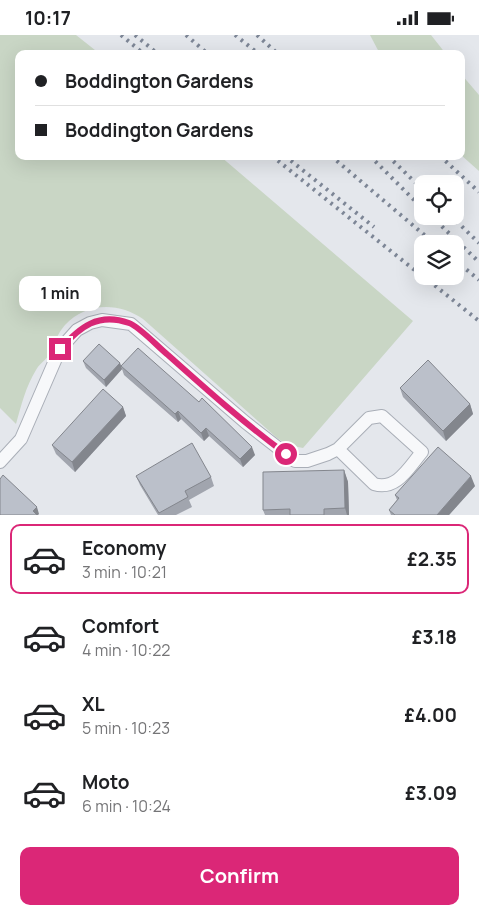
<!DOCTYPE html>
<html lang="en">
<head>
<meta charset="utf-8">
<style>
	body { margin:0; font-family:Manrope,sans-serif; background:#f2f2f2; color:#202124; height:100vh; display:flex; flex-direction:column; font-size:19px; white-space:nowrap }
	* { box-sizing:border-box; margin:0 }
	p { font-size:16px; color:#757577 }
	.icon { flex:none; width:28px; height:28px; fill:none; stroke:currentColor; stroke-width:2; stroke-linecap:round; stroke-linejoin:round }
	.map { position:relative; height:480px; overflow:hidden }
	.drawer { display:flex; flex-direction:column; background:#fff; flex:1 }
	.drawer>* { flex:none }
	.banner { position:absolute; left:15px; top:15px; width:450px; height:110px; border-radius:10px; box-shadow:0 5px 20px #0002; display:grid; align-content:center; height:110px; padding:0 20px; background:#fff }
	.buttons { position:absolute; left:414px; top:140px; display:grid; gap:10px }
	.buttons a { display:grid; place-items:center; width:50px; height:50px; border-radius:10px; background:#fff; box-shadow:0 5px 20px #0002; font-size:25px }
	.end { position:absolute; width:22px; height:22px; margin:-11px; border:6px solid #db2777; background:#fff; box-shadow:0 0 0 2px #fff }
	.from { border-radius:50% }
	.bubble { position:absolute; height:35px; border-radius:10px; background:#fff; box-shadow:0 5px 20px #0002; font-size:16px; font-weight:700; line-height:35px; text-align:center }
	.banner b { display:flex; align-items:center; gap:18px; height:48px; font-size:19px }
	.banner b+b { border-top:1px solid #e0e0e0 }
	.banner i { width:12px; height:12px; background:#202124 }
	ul { padding:9px 0 0; list-style:none }
	li { display:flex; align-items:center; gap:15px; height:70px; margin:0 10px 8px; padding:0 10px; border:2px solid transparent; border-radius:10px }
	li div { flex:1 }
	li b { display:block; font-size:19px }
	li em { font-style:normal; font-weight:700 }
	li.current { border-color:#db2777 }
	li>.icon { width:45px; height:45px; stroke-width:1.5 }
	.action { display:flex; gap:10px; margin-top:auto; padding:10px 20px }
	.action a { flex:1; height:58px; border-radius:10px; background:#db2777; color:#fff; font-size:20px; font-weight:700; line-height:58px; text-align:center }
	.status { display:flex; justify-content:space-between; align-items:center; height:35px; padding:0 25px; background:#fff; direction:ltr }
	.status svg { height:14px; fill:currentColor }
	.map>svg:first-child { display:block }
	.green { fill:#c9d6c5 }
	.lines { fill:none; stroke-linecap:round; stroke-linejoin:round }
	.street-casing { stroke:#a9aeb7; stroke-width:14 }
	.street { stroke:#f7f8fa; stroke-width:12 }
	.rail { stroke:#7d8696; stroke-width:4; stroke-dasharray:2.5 5; stroke-linecap:butt }
	.wall { fill:#a1a5ae }
	.shaded-wall { fill:#83868d }
	.building { fill:#bbc0ca; stroke:#83868d }
	.route { stroke:#db2777; stroke-width:6 }
</style>
</head>
<body>
<div class="status"><b>10:17</b><svg viewBox="0 0 49 12"><path d="M0 12V9h3v3zM5 12V6h3v6zM10 12V3h3v9zM15 12V0h3v12zM26 1h20v11H26zM47 4h2v5h-2z"/></svg></div>
<div class="map">
<svg width="479" height="480" viewBox="0 0 479 480">
	<rect width="100%" height="100%" fill="#e4e7ec"/>
	<!-- green -->
	<g class="green">
		<path d="M0,0H76L100,19H19V121H220L413,286L303,413L288,410L277,403L143,284C119,267 86,267 65,290C57,299 54,310 49,320C45,326 39,329 36,335C26,351 21,371 16,389L0,373Z"/>
		<polygon points="370,0 431,0 446,19 380,19"/>
		<polygon points="461,39 479,60 479,136 461,120"/>
	</g>
	<g class="lines">
		<defs>
			<path id="street" d="M0,427L21,404L60,314L77,295L90,288L102,285L131,289L245,387L295,426H307L328,419L338,414L369,383L382,381L422,417C409,432 397,456 374,449L338,414"/>
		</defs>
		<!-- street casing -->
		<use href="#street" class="street-casing"/>
		<!-- street -->
		<use href="#street" class="street"/>
		<!-- rail -->
		<g class="rail">
			<polyline points="121,0 144,19"/>
			<polyline points="135,0 158,19"/>
			<polyline points="186,0 208,19"/>
			<polyline points="235,0 259,19"/>
			<polyline points="257,0 278,19"/>
			<polyline points="272,121 422,241"/>
			<polyline points="285,121 374,192"/>
			<polyline points="331,121 435,209"/>
			<polyline points="370,121 422,173"/>
			<polyline points="388,121 422,154"/>
			<polyline points="440,121 479,157"/>
			<polyline points="431,181 479,227"/>
			<polyline points="451,181 479,208"/>
			<polyline points="455,225 479,245"/>
			<polyline points="423,241 479,286"/>
		</g>
	</g>
	<!-- wall -->
	<g class="wall">
		<polygon points="83,326 120,328 122,334 106,352 86,333"/>
		<polygon points="121,331 255,420 243,432 209,401 204,406 181,384 178,387 124,340"/>
		<polygon points="400,353 470,369 473,379 446,406 403,362"/>
		<polygon points="123,372 126,381 75,437 56,419 52,410"/>
		<polygon points="344,435 348,447 349,480 265,480 263,475"/>
		<polygon points="136,441 211,442 214,451 189,465 192,472 176,480 158,480 140,450"/>
		<polygon points="475,451 449,480 391,480 389,475 397,465 395,460"/>
	</g>
	<!-- shaded-wall -->
	<g class="shaded-wall">
		<polygon points="120,328 122,334 106,352 104,345"/>
		<polygon points="470,369 473,379 446,406 443,396"/>
		<polygon points="123,372 126,381 75,437 72,427"/>
		<polygon points="178,376 181,384 178,387 175,379"/>
		<polygon points="206,393 209,401 204,406 201,398"/>
		<polygon points="252,412 255,420 243,432 240,424"/>
		<polygon points="344,435 348,447 349,480 347,480 345,473"/>
		<polygon points="471,441 475,451 449,480 437,480"/>
		<polygon points="37,472 39,479 38,480 34,480 33,476"/>
	</g>
	<!-- building -->
	<g class="building">
		<polygon points="99,309 120,328 104,345 83,326"/>
		<polygon points="138,313 199,367 202,363 252,412 240,424 206,393 201,398 178,376 175,379 121,331"/>
		<polygon points="428,325 470,369 443,396 400,353"/>
		<polygon points="103,354 123,372 72,427 52,410"/>
		<polygon points="192,408 211,442 185,456 188,462 159,478 136,441"/>
		<polygon points="438,412 471,441 437,480 395,480 389,475 399,463 395,460"/>
		<polygon points="344,435 345,473 324,474 324,480 290,480 290,474 263,475 263,437"/>
		<polygon points="3,440 37,472 33,476 37,480 0,480 0,444"/>
	</g>
	<g class="lines">
		<!-- route -->
		<path class="route" d="M60,314C80,292 98,277 129,288C140,292 158,312 168,320C206,354 244,388 286,419"/>
	</g>
</svg>
<div class="buttons">
<a><svg class="icon" aria-label="locate" viewBox="0 0 24 24"><circle cx="12" cy="12" r="6"/><path d="M12 2v4M12 18v4M2 12h4M18 12h4"/></svg></a>
<a><svg class="icon" aria-label="layers" viewBox="0 0 24 24"><path d="M12 4l9 5-9 5-9-5zM3 14l9 5 9-5"/></svg></a>
</div>
<i class="end from" style="left:286px;top:419px"></i>
<i class="end" style="left:60px;top:314px"></i>
<div class="bubble" style="left:19px;top:241px;width:82px">1 min</div>
<div class="banner">
<b><i class="from"></i>Boddington Gardens</b>
<b><i></i>Boddington Gardens</b>
</div>
</div>
<section class="drawer">
<ul>
<li class="current"><svg class="icon" aria-label="car" viewBox="0 0 24 24"><path d="M5 17H2v-5l4-1 3-4h7l3 4 3 1v5h-3M9 17h6M6 11h13"/><circle cx="7" cy="17" r="2"/><circle cx="17" cy="17" r="2"/></svg><div><b>Economy</b><p>3 min · 10:21</p></div><em>£2.35</em></li>
<li><svg class="icon" aria-label="car" viewBox="0 0 24 24"><path d="M5 17H2v-5l4-1 3-4h7l3 4 3 1v5h-3M9 17h6M6 11h13"/><circle cx="7" cy="17" r="2"/><circle cx="17" cy="17" r="2"/></svg><div><b>Comfort</b><p>4 min · 10:22</p></div><em>£3.18</em></li>
<li><svg class="icon" aria-label="car" viewBox="0 0 24 24"><path d="M5 17H2v-5l4-1 3-4h7l3 4 3 1v5h-3M9 17h6M6 11h13"/><circle cx="7" cy="17" r="2"/><circle cx="17" cy="17" r="2"/></svg><div><b>XL</b><p>5 min · 10:23</p></div><em>£4.00</em></li>
<li><svg class="icon" aria-label="car" viewBox="0 0 24 24"><path d="M5 17H2v-5l4-1 3-4h7l3 4 3 1v5h-3M9 17h6M6 11h13"/><circle cx="7" cy="17" r="2"/><circle cx="17" cy="17" r="2"/></svg><div><b>Moto</b><p>6 min · 10:24</p></div><em>£3.09</em></li>
</ul>
<div class="action"><a>Confirm</a></div>
</section>
</body>
</html>
